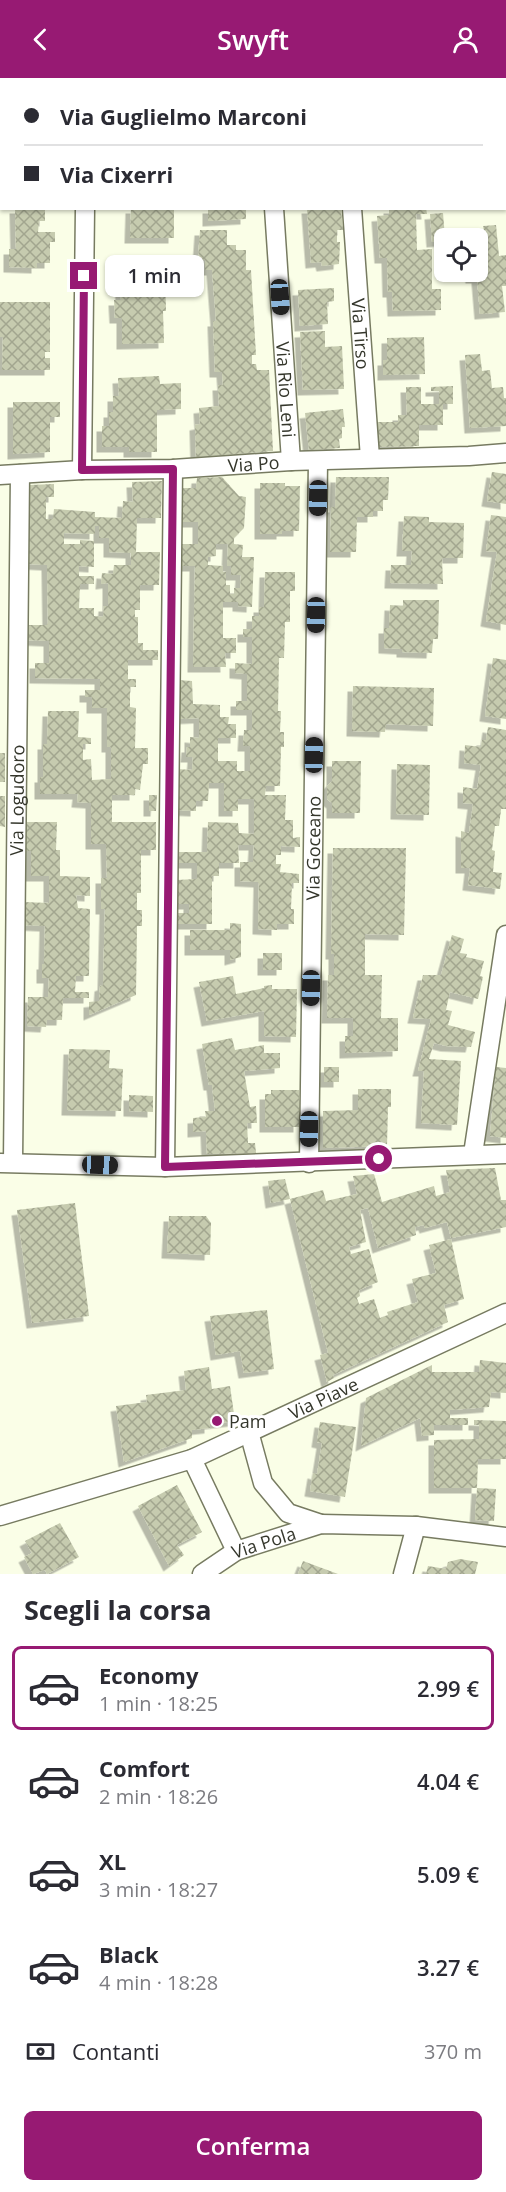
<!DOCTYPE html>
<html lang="it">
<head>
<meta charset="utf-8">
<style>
	body { margin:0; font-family:"Open Sans",sans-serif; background:#f2f2f3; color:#2b2b33; height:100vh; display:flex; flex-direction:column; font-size:22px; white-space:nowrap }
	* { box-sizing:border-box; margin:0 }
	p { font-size:20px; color:#7c7c81 }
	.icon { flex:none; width:33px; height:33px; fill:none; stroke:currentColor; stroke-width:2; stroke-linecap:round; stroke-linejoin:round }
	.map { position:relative; height:1496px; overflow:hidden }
	.panel { display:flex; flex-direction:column; background:#fff; flex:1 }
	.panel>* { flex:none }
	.banner { position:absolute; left:0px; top:0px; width:507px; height:132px; box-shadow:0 2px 4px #0004; display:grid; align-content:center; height:132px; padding:0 24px; background:#fff }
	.fabs { position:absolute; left:434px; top:150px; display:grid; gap:12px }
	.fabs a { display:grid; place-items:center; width:54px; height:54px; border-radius:9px; background:#fff; box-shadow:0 2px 4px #0004; font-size:30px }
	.end { position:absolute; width:27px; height:27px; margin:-14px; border:8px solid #971a73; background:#fff; box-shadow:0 0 0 3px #fff }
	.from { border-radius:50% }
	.bubble { position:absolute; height:42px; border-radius:9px; background:#fff; box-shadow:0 2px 4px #0004; font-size:20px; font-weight:600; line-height:42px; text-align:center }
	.car { position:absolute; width:18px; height:36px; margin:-18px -9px; border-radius:8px; box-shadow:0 0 4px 2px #0007; background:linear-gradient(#222 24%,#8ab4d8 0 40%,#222 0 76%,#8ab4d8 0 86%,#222 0) }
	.banner b { display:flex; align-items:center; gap:21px; height:57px; font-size:22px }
	.banner b+b { border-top:2px solid #e1e1e2 }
	.banner i { width:15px; height:15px; background:#2b2b33 }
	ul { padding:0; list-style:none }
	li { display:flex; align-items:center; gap:18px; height:84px; margin:0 12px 9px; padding:0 12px; border:3px solid transparent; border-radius:9px }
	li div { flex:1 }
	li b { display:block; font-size:22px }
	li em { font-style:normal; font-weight:600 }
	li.current { border-color:#971a73 }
	li>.icon { width:54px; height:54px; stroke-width:1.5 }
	h2 { padding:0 24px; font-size:27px; line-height:72px }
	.pay { display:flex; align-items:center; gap:15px; height:66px; padding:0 24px; font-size:22px }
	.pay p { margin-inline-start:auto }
	.action { display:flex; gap:12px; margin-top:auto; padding:12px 24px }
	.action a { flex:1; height:69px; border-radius:9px; background:#971a73; color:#fff; font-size:24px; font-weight:600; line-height:69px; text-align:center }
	header { display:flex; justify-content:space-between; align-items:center; height:78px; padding:0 24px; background:#971a73; color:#fff; font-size:27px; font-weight:600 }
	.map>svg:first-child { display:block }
	.building { fill:url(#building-cross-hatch); fill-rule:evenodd; filter:url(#shadow) }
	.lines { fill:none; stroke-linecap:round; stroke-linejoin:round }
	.minor-casing { stroke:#777b61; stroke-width:21 }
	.minor { stroke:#fff; stroke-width:18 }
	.route { stroke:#971a73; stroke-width:8 }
	.poi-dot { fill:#971a73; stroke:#fff; stroke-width:2 }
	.labels { text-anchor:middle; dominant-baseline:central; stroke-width:6; stroke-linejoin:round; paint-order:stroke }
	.street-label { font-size:18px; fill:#34362b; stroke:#fff }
	.poi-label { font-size:18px; fill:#34362b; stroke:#fff; text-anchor:start }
</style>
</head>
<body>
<header><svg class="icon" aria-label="back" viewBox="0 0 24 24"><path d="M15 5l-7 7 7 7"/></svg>Swyft<svg class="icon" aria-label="person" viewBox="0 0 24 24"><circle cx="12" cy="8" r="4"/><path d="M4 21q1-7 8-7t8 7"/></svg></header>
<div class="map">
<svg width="506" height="1496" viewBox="0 0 506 1496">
	<defs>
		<pattern id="building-cross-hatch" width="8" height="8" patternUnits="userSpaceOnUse" patternTransform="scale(1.5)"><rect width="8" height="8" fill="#c6cbaf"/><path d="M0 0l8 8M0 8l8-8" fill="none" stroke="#a2a68f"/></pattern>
		<filter id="shadow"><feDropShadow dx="-5.5" dy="5.5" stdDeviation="0" flood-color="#0004"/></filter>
	</defs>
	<rect width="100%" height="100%" fill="#fafee7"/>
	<!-- building -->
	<g class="building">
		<polygon points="15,130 45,130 45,143 39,143 38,154 55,154 55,164 50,164 50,185 37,185 37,190 9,189 9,171 16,171"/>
		<polygon points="131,130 174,130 174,160 130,160"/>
		<polygon points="208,130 246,130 246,141 208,143"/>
		<polygon points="307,130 341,130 343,152 337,152 337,164 340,164 339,186 322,188 321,184 311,185"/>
		<polygon points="389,130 426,130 427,136 416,136 417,172 432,171 432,211 441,211 441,232 393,233 392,214 388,214 387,180 380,180 377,138 389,137"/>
		<polygon points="443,135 445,160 444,163 432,164 430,136"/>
		<polygon points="496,147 499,178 506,177 506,208 502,208 505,234 480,236 477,200 471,200 470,194 477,194 477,160 470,160 469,155 484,153 483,148"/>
		<polygon points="200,152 227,152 227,167 236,167 236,172 246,172 246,192 251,192 256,277 252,277 252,286 256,286 257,292 269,292 273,373 196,379 195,347 200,346 199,330 219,328 218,307 223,307 222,294 215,294 213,243 216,243 212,192 205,192 205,182 198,181"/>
		<polygon points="165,190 166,233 163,233 164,265 122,266 122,240 115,240 114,222 121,222 120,192"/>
		<polygon points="334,210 334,223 327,224 328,246 300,248 298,212"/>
		<polygon points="0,224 50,224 50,274 45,274 45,280 50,280 50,292 2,292 3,259 0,259"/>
		<polygon points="325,253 325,269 342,268 344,311 303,312 300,254"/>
		<polygon points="424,259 425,296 383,297 383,282 387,282 387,260"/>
		<polygon points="480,276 482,293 490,292 492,310 503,309 504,320 506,320 506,348 470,350 465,277"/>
		<polygon points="159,298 160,306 181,305 181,331 157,332 157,374 129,374 129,369 102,369 102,348 109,348 109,334 113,334 113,318 119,318 118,300"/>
		<polygon points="453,308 453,326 443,326 443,347 419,347 419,368 378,369 376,344 398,344 398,337 407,337 406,309 421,309 421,326 439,326 439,313 431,313 431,309"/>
		<polygon points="13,324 60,324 60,339 50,339 50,374 13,376"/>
		<polygon points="343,331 345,349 342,349 342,360 339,361 340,370 309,372 305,335"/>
		<polygon points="492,394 506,396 506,426 487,423"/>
		<path d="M222,399L239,418L246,419L244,450L234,460V466L243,467L242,479H254L252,529L238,528V524H223V560H236V575H225L226,589H193L195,488H180L181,466H198V444H181L182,410H196L197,400ZM216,466H228L227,488H231V497H241L240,510H234V516H230V507H226V494H223V488L208,487V479L216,478Z"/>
		<polygon points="336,399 389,399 388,422 383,422 383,433 373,433 373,439 357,439 356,474 330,474 331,429 335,429"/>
		<path d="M162,403L161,440H137L136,474H160L159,507H140V532H135V539H138V565H143V572H158V582H128V601H136V609H130V629L136,630L135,670H148V686H143L140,712L135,711V717H112V744H156V772H141V815H137V832H142V848H137L136,917L89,937V924L99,923L100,908L103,907L105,831H101V800H107L106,766H91V725L77,724L78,716H40V699H43V666H47L48,633H79L78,659L91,660V666H83V682L91,681L92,702L111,701V669H107V630H92V619H85V612H100V601L35,600V585H49V563L27,562L28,547H48L47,487L29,486L30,407L54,406V419H46V441H53L54,431L95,434V439L122,440L123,423L133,424L132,404ZM95,448H99V460H109V474L131,475V487H114L113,496L102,495L101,506L108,505V528H104L103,539L94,538V530H79L80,506H94V498H79V488L94,489V463L80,462V466H64V455L95,456Z"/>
		<polygon points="260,405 285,405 285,408 300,408 299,453 282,453 282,456 260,456"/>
		<polygon points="491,437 506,439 506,547 486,543 497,474 486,473"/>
		<polygon points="404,438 429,439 429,444 464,445 463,480 442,480 443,506 390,505 391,487 411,487 412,473 402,473"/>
		<polygon points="265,494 295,494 295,513 290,513 290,544 285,544 284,580 279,580 278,633 281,633 280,654 284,654 284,669 281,669 280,708 266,708 265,717 286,717 285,742 293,742 293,760 300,759 300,769 281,768 281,777 276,777 276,786 281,786 280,794 299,796 299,805 292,805 291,831 294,831 294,846 277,846 277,852 258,851 259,804 240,803 240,784 253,784 254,767 238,767 239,785 219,785 219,798 212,798 212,846 175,846 175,835 189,835 189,826 176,826 176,802 197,801 197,785 176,785 176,774 207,774 208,744 238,745 239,755 254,756 254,721 238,721 238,733 224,733 224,705 209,705 208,723 196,723 196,733 176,732 177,691 192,692 193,679 186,679 187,669 190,669 190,659 199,660 199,640 178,641 178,602 192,603 193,626 220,627 220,639 229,639 228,646 236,646 236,660 218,660 218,683 237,683 237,693 250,693 250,668 243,668 244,652 252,652 252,632 236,632 236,623 247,623 247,596 235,595 235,585 252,586 252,559 243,559 243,551 252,551 252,538 259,538 259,529 264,529"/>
		<polygon points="403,522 439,522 438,561 433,561 432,575 402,574 402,571 384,570 384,550 389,550 390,527 403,528"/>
		<polygon points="493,580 506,582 506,641 485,638"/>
		<polygon points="353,608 434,610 433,648 386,646 385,654 352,653"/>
		<polygon points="488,649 506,652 506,731 501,731 499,748 495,748 492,772 495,773 493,794 502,795 500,811 468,807 470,790 461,790 461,753 469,755 473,726 463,725 463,709 477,711 481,687 464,685 465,667 481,669 482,662 486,662"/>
		<rect x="0" y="675" width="5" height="29"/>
		<polygon points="332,683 361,683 360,735 332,735 332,725 327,721 327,708 332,703"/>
		<polygon points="397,686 430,687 429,737 396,736"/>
		<polygon points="149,717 157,717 156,733 149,733"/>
		<polygon points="0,718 5,718 5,749 0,748"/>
		<polygon points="25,744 57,744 56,772 60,772 60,798 90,799 90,818 76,817 78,830 90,831 89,898 76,898 75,914 89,914 89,920 63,920 62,942 47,942 46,949 27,948 28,919 48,919 49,900 42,900 42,886 44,886 45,848 24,847 24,824 49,825 49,798 31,798 31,773 25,773"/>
		<polygon points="333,770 406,770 404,857 365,856 365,897 382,897 381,940 398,940 398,973 345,975 345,958 353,958 353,940 327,940 328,897 334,897 334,876 331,876"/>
		<polygon points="230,845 241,846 241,879 230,882 230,872 190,872 190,852 230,852"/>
		<polygon points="452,857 464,861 460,875 467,876 466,879 484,883 480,898 483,899 478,921 450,914 446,932 452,933 448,947 475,954 471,969 446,968 434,965 429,981 461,983 457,1047 421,1045 424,993 418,993 431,941 413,940 423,897 441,897"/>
		<rect x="263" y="875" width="19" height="17"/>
		<polygon points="233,898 236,916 264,910 264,908 272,907 272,911 297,911 296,959 264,958 264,933 207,943 199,904"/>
		<polygon points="232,960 235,972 264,967 264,975 280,975 280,990 244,993 250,1029 256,1028 257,1045 247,1045 248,1065 255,1065 256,1075 207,1076 206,1053 193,1054 193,1040 206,1039 205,1033 215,1033 212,1007 209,1007 202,966"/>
		<polygon points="69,971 110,972 109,990 123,991 121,1033 67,1032"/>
		<rect x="324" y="989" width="15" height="15"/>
		<polygon points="496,989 506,990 506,1060 490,1058"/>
		<polygon points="358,1011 391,1011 391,1029 388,1029 387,1068 323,1070 323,1033 358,1032"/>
		<polygon points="271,1012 299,1012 299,1049 265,1049 265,1016 271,1016"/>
		<polygon points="129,1017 153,1018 153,1034 129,1033"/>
		<polygon points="495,1090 501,1122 506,1122 506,1149 451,1160 447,1144 425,1150 424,1147 415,1149 416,1157 378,1170 368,1130 360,1132 366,1164 349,1169 351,1176 369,1171 378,1204 359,1212 360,1218 357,1220 359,1226 374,1221 380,1240 388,1237 387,1234 418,1224 412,1201 436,1195 429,1167 451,1161 464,1221 444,1227 448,1244 333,1297 334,1300 327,1304 320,1277 328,1275 290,1121 323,1112 326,1123 357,1116 353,1098 374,1096 382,1124 434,1108 436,1118 450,1114 446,1092"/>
		<polygon points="285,1101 290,1121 271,1125 268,1103"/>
		<polygon points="75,1125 89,1238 32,1245 17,1132"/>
		<polygon points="169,1138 206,1138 211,1145 210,1177 167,1175"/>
		<polygon points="267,1232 274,1291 244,1295 240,1273 216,1277 210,1238"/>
		<polygon points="480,1282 506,1285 506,1315 491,1314 489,1329 450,1332 450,1340 468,1340 468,1347 434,1347 434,1357 422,1358 420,1340 361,1368 366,1320 432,1287 432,1294 479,1294"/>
		<polygon points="209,1289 212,1311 230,1308 235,1343 210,1346 210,1350 192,1352 192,1360 124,1384 116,1328 147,1324 146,1317 186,1312 184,1293"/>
		<polygon points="474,1342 506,1343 506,1381 478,1381 477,1410 434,1410 434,1362 479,1361 479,1347 474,1347"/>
		<polygon points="320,1344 356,1349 345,1419 310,1413 313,1395 317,1396 322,1365 317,1364"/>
		<polygon points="177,1407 202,1454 177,1467 184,1477 169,1488 138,1428"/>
		<polygon points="477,1410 496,1411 494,1443 475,1442"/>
		<polygon points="60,1445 79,1479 47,1496 45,1492 33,1496 24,1479 32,1475 25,1463"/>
		<polygon points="460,1481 478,1484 475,1496 426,1496 428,1488 446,1491 448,1484"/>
		<polygon points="303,1483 338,1496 298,1496"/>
	</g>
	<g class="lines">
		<defs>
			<g id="minor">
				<polyline points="266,0 266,2"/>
				<polyline points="343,0 343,2"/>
				<polyline points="87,2 87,0"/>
				<path id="s1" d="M274,130L291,383"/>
				<path id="s2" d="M352,130L370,380"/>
				<polyline points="82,392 85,130"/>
				<path id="s3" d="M0,397L82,392L173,391L291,383L469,378L506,375"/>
				<polyline points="473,1076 506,857"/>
				<path id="s4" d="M13,1084L20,396"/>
				<polyline points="0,1085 165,1089 506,1076"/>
				<path id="s5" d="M309,1085L318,383"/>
				<polyline points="165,1089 173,391"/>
				<polyline points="249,1354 263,1405 288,1435 321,1446"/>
				<polyline points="192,1381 236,1473"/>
				<path id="s6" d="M0,1438L192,1381L506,1235"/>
				<path id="s7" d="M202,1496L236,1473L321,1446L416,1448L506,1459"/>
				<polyline points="403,1496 416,1448"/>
			</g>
		</defs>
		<!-- minor casing -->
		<use href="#minor" class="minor-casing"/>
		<!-- minor -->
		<use href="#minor" class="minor"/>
	</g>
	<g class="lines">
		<!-- route -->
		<polyline class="route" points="84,198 82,392 173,391 165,1089 379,1081"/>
	</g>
	<!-- markers -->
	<circle class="poi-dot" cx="217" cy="1343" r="6"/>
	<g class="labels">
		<!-- street labels -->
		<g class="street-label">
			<text stroke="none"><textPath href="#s2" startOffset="126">Via Tirso</textPath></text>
			<text stroke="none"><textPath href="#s1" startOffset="182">Via Rio Leni</textPath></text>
			<text stroke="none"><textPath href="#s3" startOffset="254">Via Po</textPath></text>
			<text stroke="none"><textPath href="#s4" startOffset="362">Via Logudoro</textPath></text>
			<text stroke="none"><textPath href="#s5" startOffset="315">Via Goceano</textPath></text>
			<text stroke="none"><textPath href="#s6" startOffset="345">Via Piave</textPath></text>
			<text stroke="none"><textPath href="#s7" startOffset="70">Via Pola</textPath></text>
		</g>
		<!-- poi labels -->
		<g class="poi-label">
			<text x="229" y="1343">Pam</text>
		</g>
	</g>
</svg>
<div class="fabs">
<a><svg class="icon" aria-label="locate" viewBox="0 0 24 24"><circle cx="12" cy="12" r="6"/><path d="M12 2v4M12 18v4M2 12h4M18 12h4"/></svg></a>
</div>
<i class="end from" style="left:379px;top:1081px"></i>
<i class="end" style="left:84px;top:198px"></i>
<div class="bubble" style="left:105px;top:177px;width:99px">1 min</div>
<i class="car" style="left:280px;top:219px;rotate:176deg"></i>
<i class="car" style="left:318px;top:420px;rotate:181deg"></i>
<i class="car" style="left:316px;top:537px;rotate:181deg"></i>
<i class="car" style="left:314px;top:677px;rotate:1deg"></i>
<i class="car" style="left:311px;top:910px;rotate:181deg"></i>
<i class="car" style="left:309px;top:1051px;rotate:181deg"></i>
<i class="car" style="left:100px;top:1087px;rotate:92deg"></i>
<div class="banner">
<b><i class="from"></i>Via Guglielmo Marconi</b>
<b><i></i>Via Cixerri</b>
</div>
</div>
<section class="panel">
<h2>Scegli la corsa</h2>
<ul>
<li class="current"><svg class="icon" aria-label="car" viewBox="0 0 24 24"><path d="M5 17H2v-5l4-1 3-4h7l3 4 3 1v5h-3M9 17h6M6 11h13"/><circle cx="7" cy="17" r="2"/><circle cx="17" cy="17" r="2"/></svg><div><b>Economy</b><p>1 min · 18:25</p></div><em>2.99 €</em></li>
<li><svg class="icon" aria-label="car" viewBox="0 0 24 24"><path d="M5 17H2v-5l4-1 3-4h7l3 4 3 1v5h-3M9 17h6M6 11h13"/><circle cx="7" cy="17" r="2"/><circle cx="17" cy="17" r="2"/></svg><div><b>Comfort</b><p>2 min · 18:26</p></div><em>4.04 €</em></li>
<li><svg class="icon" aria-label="car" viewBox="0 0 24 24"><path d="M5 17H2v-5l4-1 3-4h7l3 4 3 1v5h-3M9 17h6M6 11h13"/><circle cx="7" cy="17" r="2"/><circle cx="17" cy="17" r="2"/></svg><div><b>XL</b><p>3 min · 18:27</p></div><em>5.09 €</em></li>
<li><svg class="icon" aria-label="car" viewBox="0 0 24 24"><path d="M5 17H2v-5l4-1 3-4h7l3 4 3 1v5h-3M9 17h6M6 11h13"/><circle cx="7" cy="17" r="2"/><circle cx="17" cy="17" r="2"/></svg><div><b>Black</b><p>4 min · 18:28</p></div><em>3.27 €</em></li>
</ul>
<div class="pay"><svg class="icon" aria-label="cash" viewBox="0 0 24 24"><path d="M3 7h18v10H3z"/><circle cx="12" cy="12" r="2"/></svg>Contanti<p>370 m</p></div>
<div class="action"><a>Conferma</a></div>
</section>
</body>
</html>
